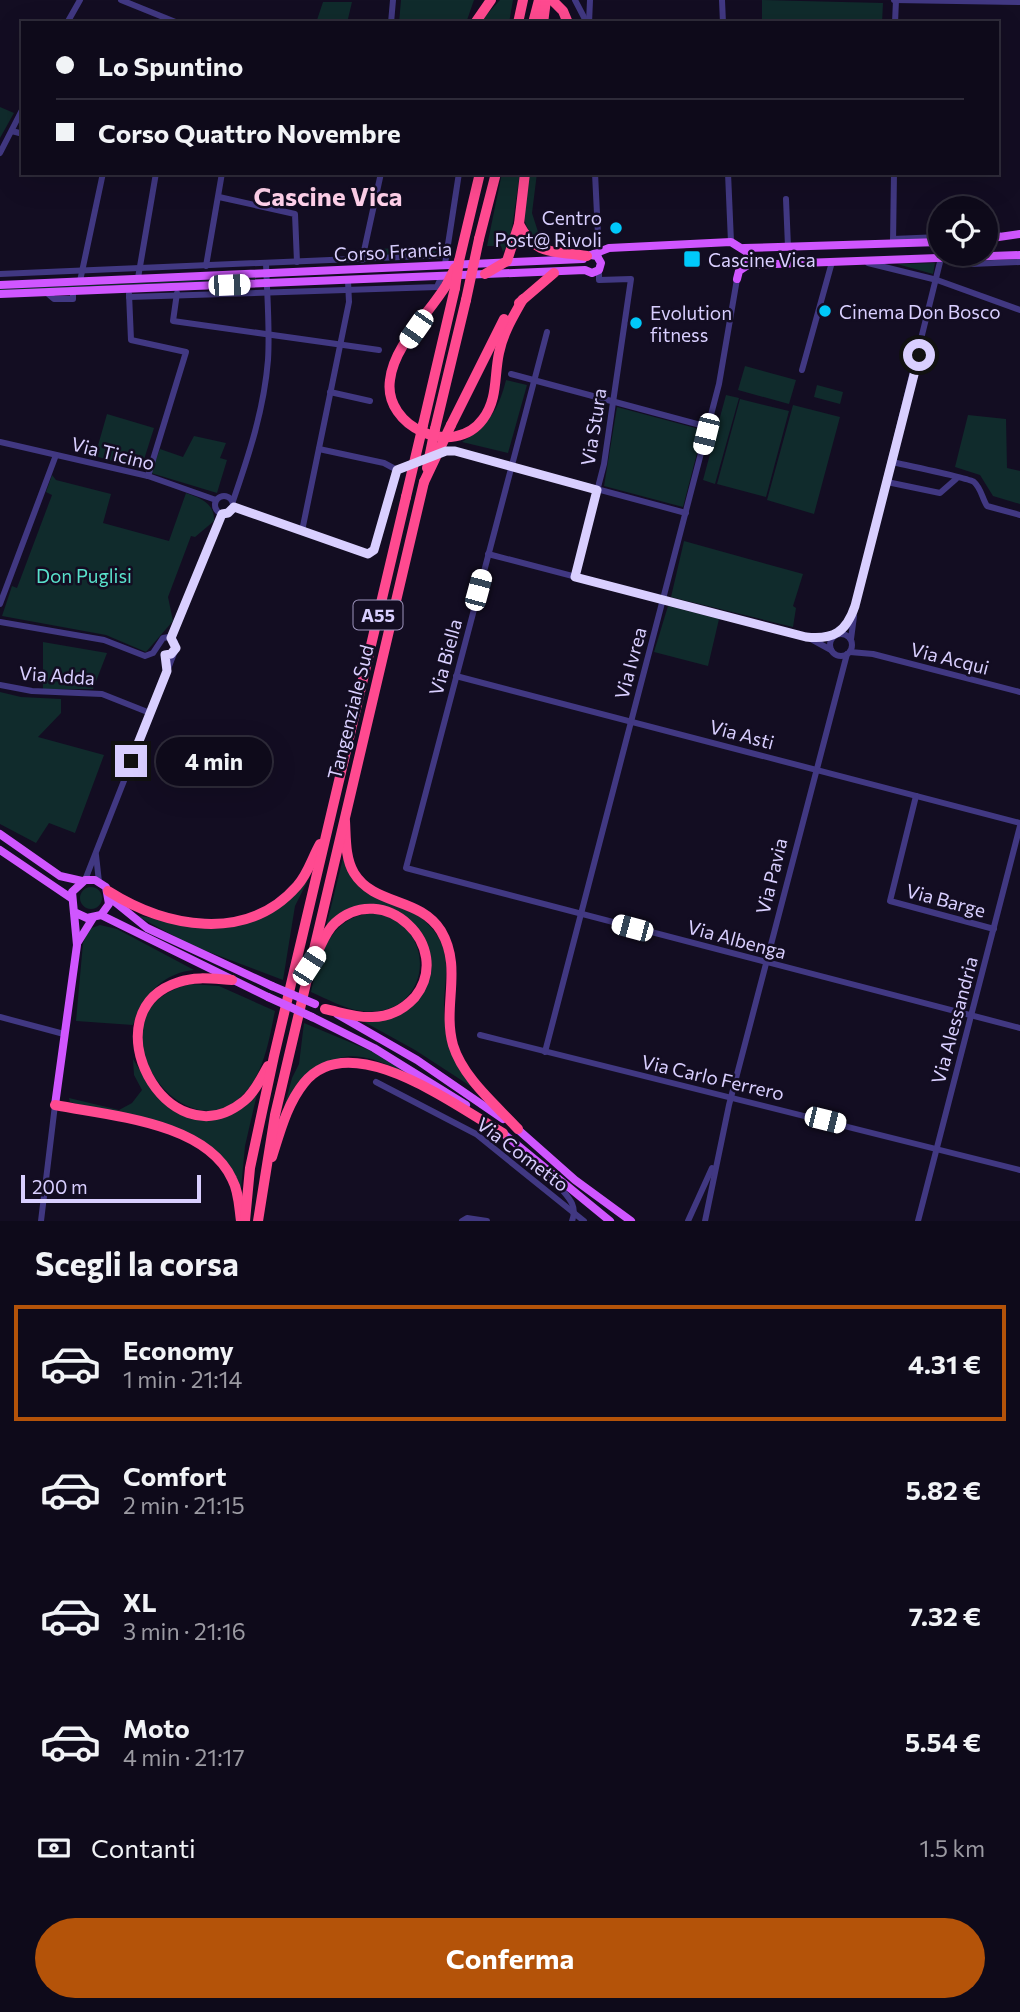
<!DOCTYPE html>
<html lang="it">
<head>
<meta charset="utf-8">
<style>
	body { margin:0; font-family:Commissioner,sans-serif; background:#1c1827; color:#f1f3f6; height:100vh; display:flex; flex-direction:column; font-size:26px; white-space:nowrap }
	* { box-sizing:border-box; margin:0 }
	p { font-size:23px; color:#9b9aa2 }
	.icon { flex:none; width:38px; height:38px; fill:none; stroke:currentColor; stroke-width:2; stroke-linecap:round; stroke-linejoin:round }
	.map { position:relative; height:1221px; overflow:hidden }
	.panel { display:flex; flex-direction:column; background:#0e0a1a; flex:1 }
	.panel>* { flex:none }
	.top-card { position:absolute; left:21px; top:21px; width:978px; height:154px; border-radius:0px; box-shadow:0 7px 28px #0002,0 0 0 2px #2e2b39; display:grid; align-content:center; height:154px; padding:0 35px; background:#0e0a1a }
	.buttons { position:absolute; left:928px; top:196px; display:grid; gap:14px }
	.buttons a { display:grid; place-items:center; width:70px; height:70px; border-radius:50%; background:#0e0a1a; box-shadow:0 7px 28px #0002,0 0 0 2px #2e2b39; font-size:35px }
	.scale { position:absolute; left:21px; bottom:18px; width:180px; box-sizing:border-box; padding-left:7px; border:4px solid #d9cfff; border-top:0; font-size:19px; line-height:24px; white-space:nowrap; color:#d9cfff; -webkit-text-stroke:5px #130d22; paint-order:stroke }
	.end { position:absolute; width:32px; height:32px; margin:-16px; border:9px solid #d9cfff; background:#111; box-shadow:0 0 0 4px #111 }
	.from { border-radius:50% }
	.bubble { position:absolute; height:49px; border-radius:24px; background:#0e0a1a; box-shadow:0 7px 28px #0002,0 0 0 2px #2e2b39; font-size:23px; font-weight:700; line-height:49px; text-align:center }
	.car { position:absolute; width:21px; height:42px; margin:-21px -10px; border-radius:9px; box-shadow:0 0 5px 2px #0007; background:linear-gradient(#fff 24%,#345 0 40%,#fff 0 76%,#345 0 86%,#fff 0) }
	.top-card b { display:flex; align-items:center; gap:24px; height:66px; font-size:26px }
	.top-card b+b { border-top:2px solid #2e2b39 }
	.top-card i { width:18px; height:18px; background:#f1f3f6 }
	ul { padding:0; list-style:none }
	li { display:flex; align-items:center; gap:21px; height:116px; margin:0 14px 10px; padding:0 21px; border:4px solid transparent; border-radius:0px }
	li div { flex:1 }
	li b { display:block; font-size:26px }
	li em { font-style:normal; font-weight:700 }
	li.active { border-color:#b45309 }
	li>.icon { width:63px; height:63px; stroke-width:1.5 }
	h2 { padding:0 35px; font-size:32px; line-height:84px }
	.pay { display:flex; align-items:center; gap:18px; height:77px; padding:0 35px; font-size:26px }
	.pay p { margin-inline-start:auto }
	.primary-button { display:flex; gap:14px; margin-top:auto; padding:14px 35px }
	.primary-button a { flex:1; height:80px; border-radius:42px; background:#b45309; color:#fff; font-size:28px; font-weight:700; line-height:80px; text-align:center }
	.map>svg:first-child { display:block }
	.green { fill:#102b2c }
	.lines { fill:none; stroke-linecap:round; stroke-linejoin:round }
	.minor { stroke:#413882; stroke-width:6 }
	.major { stroke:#d056ff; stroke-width:8 }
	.highway { stroke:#ff4a90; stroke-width:10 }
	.major-bridge { stroke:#d056ff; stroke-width:8 }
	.highway-bridge { stroke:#ff4a90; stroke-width:10 }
	.route { stroke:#d9cfff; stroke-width:9 }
	.poi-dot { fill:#00c9fa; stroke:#130d22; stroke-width:2.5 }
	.labels { text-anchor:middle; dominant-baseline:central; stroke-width:5; stroke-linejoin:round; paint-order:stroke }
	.shield { fill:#130d22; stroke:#9e95bd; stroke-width:2 }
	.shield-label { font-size:18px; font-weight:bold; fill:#d9cfff }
	.poi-label { font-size:19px; fill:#d9cfff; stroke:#130d22; text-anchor:start }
	.street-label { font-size:19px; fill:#d9cfff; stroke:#130d22 }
	.park-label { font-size:19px; fill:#59e1cb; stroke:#130d22 }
	.district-label { font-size:26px; font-weight:bold; fill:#ffd1ea; stroke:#130d22 }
</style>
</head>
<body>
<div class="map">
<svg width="1020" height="1221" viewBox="0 0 1020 1221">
	<rect width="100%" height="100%" fill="#130d22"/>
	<!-- green -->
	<g class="green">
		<polygon points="401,0 474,0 466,23 399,23"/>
		<polygon points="500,0 513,0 509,23 479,23"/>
		<polygon points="762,0 883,3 882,23 762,23"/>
		<polygon points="323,2 352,2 347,23 316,23"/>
		<polygon points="0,107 14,113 0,138"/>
		<polygon points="502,173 520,173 510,242 503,252 501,246 487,246"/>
		<path d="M529,173H537L532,213L540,238L538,243C516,216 523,205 529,173Z"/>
		<polygon points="447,247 447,253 370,255 370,249"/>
		<polygon points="935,263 933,274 897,264"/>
		<polygon points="256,278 256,279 0,291 0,289"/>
		<polygon points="745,366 796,380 789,404 738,390"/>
		<path d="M506,380L527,385L508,453L462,442C488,426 499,409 506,380Z"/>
		<polygon points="817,385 843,392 840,404 814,397"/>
		<polygon points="726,395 739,398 715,484 703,480"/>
		<polygon points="740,399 789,411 766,497 717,484"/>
		<polygon points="793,405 840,417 814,514 767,500"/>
		<polygon points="617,407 703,430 683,507 604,486"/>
		<polygon points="107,414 154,428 141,469 95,456"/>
		<polygon points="968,415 1006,419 1007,468 1020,471 1020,504 993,496 980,475 955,467"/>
		<polygon points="194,436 226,443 220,458 227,460 217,493 151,473 160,449 183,457"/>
		<path d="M52,475L56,480L111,494L103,523L169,541L186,493C200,498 215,503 214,521L195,537L191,536L168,597L173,621L146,652L106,635L2,616L12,586L17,588L52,495L46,492Z"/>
		<polygon points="684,541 803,574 793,606 796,608 793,627 671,597"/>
		<polygon points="668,606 719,619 708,666 654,652"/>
		<polygon points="43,642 107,653 93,689 43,689"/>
		<polygon points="0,692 21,697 61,699 61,713 38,737 104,755 75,833 49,823 36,843 0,824"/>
		<path d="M343,858C362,915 406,892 435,932C456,962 440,989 445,1020C449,1043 466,1068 475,1089L415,1050L357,1018L373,1020L423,990V937L405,916L380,906L326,927Z"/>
		<polygon points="308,880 295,906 283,980 193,946 135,915 180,923 241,924"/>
		<circle cx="91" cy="898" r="11"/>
		<path d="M375,913C443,927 430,1020 362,1011C345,1009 327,999 311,992C320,955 330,915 375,913Z"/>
		<path d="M100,925L117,929L194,970C162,973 142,997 133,1025L76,1021L83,943L89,929Z"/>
		<path d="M191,984L219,986L275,1011C270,1035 266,1061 253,1082C192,1176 75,1011 191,984Z"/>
		<path d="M304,1023L371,1051L425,1083C398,1070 356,1043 327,1064C311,1076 298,1094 284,1108L292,1078L299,1064Z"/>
		<polygon points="133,1059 155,1095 167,1105 197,1117 257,1094 245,1146 241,1189 223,1158 192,1134 70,1102 69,1098 119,1110 132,1103 142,1090 134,1075"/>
	</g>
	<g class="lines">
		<!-- minor -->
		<g class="minor">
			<polyline points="121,0 178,23"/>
			<polyline points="575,0 587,23"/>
			<polyline points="722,0 723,23"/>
			<polyline points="894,0 1020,2"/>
			<polyline points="67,23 80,0"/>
			<polyline points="391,23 393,0"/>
			<polyline points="589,23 590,0"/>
			<polyline points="895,23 896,0"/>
			<polyline points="12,131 23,134"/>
			<polyline points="0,153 23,108"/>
			<polyline points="595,173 599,255"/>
			<polyline points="728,173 731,242"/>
			<polyline points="219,197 295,214 297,262"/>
			<polyline points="786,199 788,247"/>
			<polyline points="985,234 998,234"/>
			<polyline points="893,239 940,237"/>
			<polyline points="893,243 894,173"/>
			<polyline points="959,258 971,264 1020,262"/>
			<polyline points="362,260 381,173"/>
			<polyline points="868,263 937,280 1020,310"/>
			<polyline points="445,264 459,173"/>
			<polyline points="206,266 222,173"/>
			<polyline points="0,274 447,255"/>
			<polyline points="138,278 156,173"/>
			<polyline points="80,281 103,173"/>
			<polyline points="47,293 54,299 73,299 73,291"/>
			<polyline points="177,293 173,321 379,350"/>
			<polyline points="129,294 131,340 186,352 148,476"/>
			<polyline points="129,297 437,287 442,275"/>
			<polyline points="547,332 406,868 1020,1028"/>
			<polyline points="802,370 832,262"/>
			<polyline points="511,374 708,427"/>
			<polyline points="330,392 370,401"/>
			<polyline points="0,442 148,476 216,500"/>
			<polyline points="319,449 384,463 397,470"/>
			<path d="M892,462C905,465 969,478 974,482C981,488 982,498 987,506L1020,515"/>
			<polyline points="397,470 446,451 455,451 686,513"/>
			<polyline points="887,482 940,493 956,479"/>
			<circle cx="224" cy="505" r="9"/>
			<path d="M233,501C249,455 264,409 268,360C270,328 267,295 266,263"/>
			<polyline points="234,507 368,554 374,550 397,470"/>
			<polyline points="302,531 349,302 348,281"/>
			<polyline points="488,554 806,637 834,636"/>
			<polyline points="575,577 604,464 631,279 599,280 599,270"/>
			<polyline points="0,604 56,455"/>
			<polyline points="0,622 104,640 145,656 153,653 163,638 169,637 175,642 175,651 85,880"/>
			<polyline points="839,633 848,625 855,606 942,254"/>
			<circle cx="841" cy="645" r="11"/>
			<polyline points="171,638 222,514"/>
			<polyline points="811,639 831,650"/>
			<polyline points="851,639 854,616"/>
			<polyline points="850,652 873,654 1020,692"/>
			<polyline points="165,655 167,669"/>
			<polyline points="456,676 1020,823"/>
			<polyline points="0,685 32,691 102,694 150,713"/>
			<polyline points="916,796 890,901 994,929"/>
			<polyline points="96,855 99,882"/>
			<polyline points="0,1017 64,1034"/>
			<polyline points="480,1035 1020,1170"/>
			<polyline points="545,1052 719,384 737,279"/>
			<polyline points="376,1082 476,1134 584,1221"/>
			<path d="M552,1176C560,1192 580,1201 572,1221"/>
			<polyline points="41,1221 55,1105"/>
			<polyline points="462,1221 467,1218 487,1221"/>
			<polyline points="688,1221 712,1168"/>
			<polyline points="705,1221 729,1105 847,654"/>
			<polyline points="918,1221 1020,826"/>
		</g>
		<!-- major -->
		<g class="major">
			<polyline points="985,239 1020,234"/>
			<polyline points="744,248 940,242"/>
			<polyline points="591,255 609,248 731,242 747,252 748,265"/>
			<polyline points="748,265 1020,255"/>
			<polyline points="737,279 739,271 748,265"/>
			<polyline points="0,285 583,259"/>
			<polyline points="0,294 585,270 592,273 599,270 601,263 597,256 591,255"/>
			<polyline points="0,834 60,876 82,881"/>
			<polyline points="0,850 71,898"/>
			<polyline points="110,898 147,928 272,986"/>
			<polyline points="101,915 268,997"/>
			<polyline points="78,942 93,918"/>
			<polyline points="337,1014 417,1060 503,1119"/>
			<polyline points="312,1017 374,1048 466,1105"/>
			<polyline points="55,1105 77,945 72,892 85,880 95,880 106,887 109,904 101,915 87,918 74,912"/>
			<polyline points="514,1126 575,1180 631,1221"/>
			<polyline points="499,1130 610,1221"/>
		</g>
		<!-- highway -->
		<g class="highway">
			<polyline points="552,0 563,11 568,23"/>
			<polyline points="475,23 491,0"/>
			<polyline points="518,23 523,0"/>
			<polyline points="533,23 539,0"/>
			<polyline points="543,23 546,0"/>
			<path d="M519,224C537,258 554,250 587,256"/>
			<polyline points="479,239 496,173"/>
			<polyline points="459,261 480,173"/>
			<polyline points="485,274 507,261 519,224 525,173"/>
			<path d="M447,284C429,314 394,345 390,380C383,427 454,459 483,419C498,399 494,376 499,353C503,333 513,317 523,299"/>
			<polyline points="519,303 554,273"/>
			<polyline points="423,425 455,288"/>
			<polyline points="451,425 504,319"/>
			<polyline points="435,429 466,300"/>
			<path d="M345,821C346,838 345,858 354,873C374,906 420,897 441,931C463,968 442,1006 453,1045C463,1078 496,1105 518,1129"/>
			<path d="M108,891C165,927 246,944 297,886C308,874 312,858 320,844"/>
			<path d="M313,960C321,948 324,933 335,923C383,879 455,946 415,997C404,1009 389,1017 372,1017C357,1018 340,1012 325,1009"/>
			<path d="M232,980C214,979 196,976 179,982C87,1011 167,1164 244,1101C255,1092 261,1078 268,1066"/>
			<path d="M55,1105C111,1116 206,1122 232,1179C239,1192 239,1207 241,1221"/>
			<path d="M272,1157C280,1132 287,1104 304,1083C350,1025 457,1107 503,1133"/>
			<polyline points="245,1221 250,1168 274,1056 406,497"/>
			<polyline points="258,1221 275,1115 424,482"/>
		</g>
		<!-- major-bridge -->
		<g class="major-bridge">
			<polyline points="272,986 315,1004"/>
			<polyline points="268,997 312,1017"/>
		</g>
		<!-- highway-bridge -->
		<g class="highway-bridge">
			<polyline points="447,284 455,268"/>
			<polyline points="455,288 459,261"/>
			<polyline points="466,300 479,239"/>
			<polyline points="427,468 435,429"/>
			<polyline points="424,482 451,425"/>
			<polyline points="406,497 423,425"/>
		</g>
	</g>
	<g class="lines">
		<!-- route -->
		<path class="route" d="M131,761L167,671L165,655L171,654L176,648L171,638L222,514L228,513L234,507L368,554L374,550L397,470L446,451H455L597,490L575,577L806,637C834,640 846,632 855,606L919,355"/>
	</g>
	<!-- markers -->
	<g class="poi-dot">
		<circle cx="616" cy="228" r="7"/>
		<rect x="683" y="250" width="18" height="18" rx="3.5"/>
		<circle cx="825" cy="311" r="7"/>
		<circle cx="636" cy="323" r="7"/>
	</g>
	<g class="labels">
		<!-- shield labels -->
		<rect class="shield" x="353.5" y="600.5" width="49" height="29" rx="5"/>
		<g class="shield-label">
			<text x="378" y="615">A55</text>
		</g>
		<!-- poi labels -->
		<g class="poi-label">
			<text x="602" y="217" text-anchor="end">Centro<tspan x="602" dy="22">Post@ Rivoli</tspan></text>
			<text x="708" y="259">Cascine Vica</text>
			<text x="839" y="311">Cinema Don Bosco</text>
			<text x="650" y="312">Evolution<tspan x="650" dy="22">fitness</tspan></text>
		</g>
		<!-- street labels -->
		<g class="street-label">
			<text transform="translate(393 251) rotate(-3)">Corso Francia</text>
			<text transform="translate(593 427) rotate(-81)">Via Stura</text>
			<text transform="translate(113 453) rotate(14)">Via Ticino</text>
			<text transform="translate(445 657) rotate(-75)">Via Biella</text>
			<text transform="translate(950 658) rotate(14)">Via Acqui</text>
			<text transform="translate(630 663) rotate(-75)">Via Ivrea</text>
			<text transform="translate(57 675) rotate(4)">Via Adda</text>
			<text transform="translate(350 712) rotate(-76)">Tangenziale Sud</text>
			<text transform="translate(742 734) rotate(15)">Via Asti</text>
			<text transform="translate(771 876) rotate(-76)">Via Pavia</text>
			<text transform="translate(946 900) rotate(15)">Via Barge</text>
			<text transform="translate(737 939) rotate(15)">Via Albenga</text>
			<text transform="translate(954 1020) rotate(-75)">Via Alessandria</text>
			<text transform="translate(713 1077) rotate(13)">Via Carlo Ferrero</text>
			<text transform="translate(523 1154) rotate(37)">Via Cometto</text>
		</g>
		<!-- park labels -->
		<g class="park-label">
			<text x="84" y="575">Don Puglisi</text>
		</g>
		<!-- district labels -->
		<g class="district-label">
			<text x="328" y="195">Cascine Vica</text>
		</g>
	</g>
</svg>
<div class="buttons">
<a><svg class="icon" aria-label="locate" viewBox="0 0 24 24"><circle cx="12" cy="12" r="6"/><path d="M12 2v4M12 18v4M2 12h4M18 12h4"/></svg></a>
</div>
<div class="scale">200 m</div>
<i class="end from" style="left:919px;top:355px"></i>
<i class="end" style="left:131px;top:761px"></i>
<div class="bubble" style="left:156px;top:737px;width:116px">4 min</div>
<i class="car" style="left:229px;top:285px;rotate:88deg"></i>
<i class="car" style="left:416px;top:329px;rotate:215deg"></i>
<i class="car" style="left:706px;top:434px;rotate:194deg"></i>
<i class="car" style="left:478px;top:590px;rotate:15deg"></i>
<i class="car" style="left:632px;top:928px;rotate:285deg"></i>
<i class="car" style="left:309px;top:966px;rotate:33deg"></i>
<i class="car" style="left:825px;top:1120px;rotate:104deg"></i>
<div class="top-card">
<b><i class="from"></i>Lo Spuntino</b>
<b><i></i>Corso Quattro Novembre</b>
</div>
</div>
<section class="panel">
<h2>Scegli la corsa</h2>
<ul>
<li class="active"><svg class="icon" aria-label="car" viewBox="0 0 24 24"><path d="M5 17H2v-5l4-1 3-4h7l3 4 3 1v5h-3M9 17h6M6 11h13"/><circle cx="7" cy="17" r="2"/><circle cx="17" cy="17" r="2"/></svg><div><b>Economy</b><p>1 min · 21:14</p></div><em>4.31 €</em></li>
<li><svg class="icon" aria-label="car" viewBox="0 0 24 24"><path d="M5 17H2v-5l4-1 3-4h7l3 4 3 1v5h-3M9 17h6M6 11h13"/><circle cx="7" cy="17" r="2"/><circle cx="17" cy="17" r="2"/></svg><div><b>Comfort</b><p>2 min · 21:15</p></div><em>5.82 €</em></li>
<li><svg class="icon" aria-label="car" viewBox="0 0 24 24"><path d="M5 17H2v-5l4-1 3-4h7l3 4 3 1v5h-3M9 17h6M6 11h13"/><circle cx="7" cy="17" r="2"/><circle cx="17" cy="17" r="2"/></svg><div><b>XL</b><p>3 min · 21:16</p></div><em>7.32 €</em></li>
<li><svg class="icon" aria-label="car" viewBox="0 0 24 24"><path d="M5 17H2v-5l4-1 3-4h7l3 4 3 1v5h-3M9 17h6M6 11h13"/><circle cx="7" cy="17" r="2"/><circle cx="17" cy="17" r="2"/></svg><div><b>Moto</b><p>4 min · 21:17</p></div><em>5.54 €</em></li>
</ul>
<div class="pay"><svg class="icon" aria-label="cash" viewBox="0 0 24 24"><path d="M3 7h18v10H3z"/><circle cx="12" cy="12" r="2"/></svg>Contanti<p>1.5 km</p></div>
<div class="primary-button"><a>Conferma</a></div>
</section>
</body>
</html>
